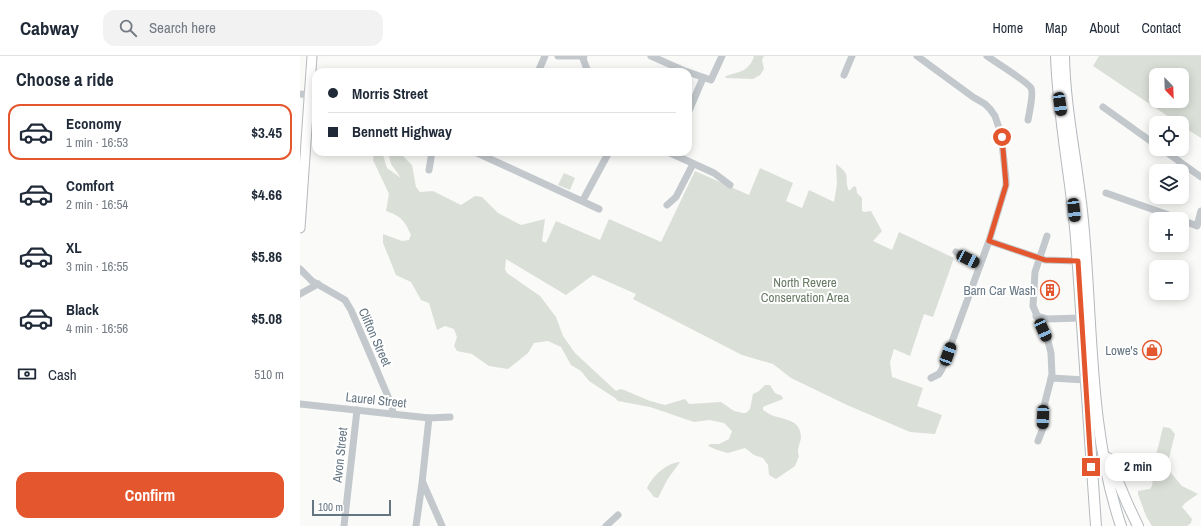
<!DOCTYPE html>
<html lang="en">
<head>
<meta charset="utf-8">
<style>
	body { margin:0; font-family:"Archivo Narrow",sans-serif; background:#f2f2f3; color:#1f2937; height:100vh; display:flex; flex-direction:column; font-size:15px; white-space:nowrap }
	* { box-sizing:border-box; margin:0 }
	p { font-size:13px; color:#747a83 }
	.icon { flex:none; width:22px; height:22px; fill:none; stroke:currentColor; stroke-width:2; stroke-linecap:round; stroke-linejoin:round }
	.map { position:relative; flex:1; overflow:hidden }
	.sheet { display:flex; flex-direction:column; background:#fff; width:300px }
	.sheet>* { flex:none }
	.banner { position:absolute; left:12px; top:12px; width:380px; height:88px; border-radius:12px; box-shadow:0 2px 10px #0003; display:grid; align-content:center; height:88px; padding:0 16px; background:#fff }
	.needle { width:26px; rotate:157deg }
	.tools { position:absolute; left:849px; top:12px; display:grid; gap:8px }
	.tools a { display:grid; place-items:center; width:40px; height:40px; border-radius:8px; background:#fff; box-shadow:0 2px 10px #0003; font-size:20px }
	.scale { position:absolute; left:12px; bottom:10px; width:79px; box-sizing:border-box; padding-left:4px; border:2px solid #657683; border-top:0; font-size:11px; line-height:14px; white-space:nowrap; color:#657683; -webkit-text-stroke:3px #fff; paint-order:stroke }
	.end { position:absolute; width:18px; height:18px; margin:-9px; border:5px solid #e4572e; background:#fff; box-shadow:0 0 0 2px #fff }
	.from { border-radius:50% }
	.bubble { position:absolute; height:28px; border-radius:12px; background:#fff; box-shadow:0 2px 10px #0003; font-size:13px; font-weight:800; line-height:28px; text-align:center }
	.car { position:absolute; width:12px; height:24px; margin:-12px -6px; border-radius:5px; box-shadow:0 0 3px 1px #0007; background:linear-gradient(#222 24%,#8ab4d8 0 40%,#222 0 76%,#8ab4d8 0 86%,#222 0) }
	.banner b { display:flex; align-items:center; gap:14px; height:38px; font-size:15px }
	.banner b+b { border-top:1px solid #e0e1e3 }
	.banner i { width:10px; height:10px; background:#1f2937 }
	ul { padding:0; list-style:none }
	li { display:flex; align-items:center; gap:12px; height:56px; margin:0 8px 6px; padding:0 8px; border:2px solid transparent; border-radius:12px }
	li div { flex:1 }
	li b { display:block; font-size:15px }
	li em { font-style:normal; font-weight:800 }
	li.active { border-color:#e4572e }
	li>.icon { width:36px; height:36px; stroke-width:1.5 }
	h2 { padding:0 16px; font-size:18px; line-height:48px }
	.pay { display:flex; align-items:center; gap:10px; height:44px; padding:0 16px; font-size:15px }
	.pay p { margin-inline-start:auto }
	.button { display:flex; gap:8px; margin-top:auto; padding:8px 16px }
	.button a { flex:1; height:46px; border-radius:12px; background:#e4572e; color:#fff; font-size:16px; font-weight:800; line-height:46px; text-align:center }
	header { display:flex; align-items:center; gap:24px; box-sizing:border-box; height:56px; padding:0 20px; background:#fff; border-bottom:1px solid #e0e1e3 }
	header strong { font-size:19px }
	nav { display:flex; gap:22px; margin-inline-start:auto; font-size:14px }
	.search { width:280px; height:36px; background:#f2f2f3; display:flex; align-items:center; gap:10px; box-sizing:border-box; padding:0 14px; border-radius:12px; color:#747a83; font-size:15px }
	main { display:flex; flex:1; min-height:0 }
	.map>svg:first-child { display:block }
	.green { fill:#dadfd7; fill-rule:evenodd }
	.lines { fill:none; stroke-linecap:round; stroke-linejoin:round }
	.major-casing { stroke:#b5babe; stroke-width:11 }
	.highway-casing { stroke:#b4b9bd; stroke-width:12 }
	.minor { stroke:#c3c8cc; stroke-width:7 }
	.major { stroke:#fff; stroke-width:9 }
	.highway { stroke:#fff; stroke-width:10 }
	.route { stroke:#e4572e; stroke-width:5 }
	.labels { text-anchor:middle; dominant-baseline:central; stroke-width:4; stroke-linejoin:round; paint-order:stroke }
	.park-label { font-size:13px; fill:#687a64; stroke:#fff }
	.poi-label { font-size:13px; fill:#657683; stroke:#fff; text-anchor:end }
	.street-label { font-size:13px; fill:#657683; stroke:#fff }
</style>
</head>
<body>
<header>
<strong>Cabway</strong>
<div class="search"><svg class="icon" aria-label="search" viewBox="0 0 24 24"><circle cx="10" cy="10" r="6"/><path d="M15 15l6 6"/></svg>Search here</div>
<nav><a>Home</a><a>Map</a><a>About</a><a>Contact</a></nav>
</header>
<main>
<section class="sheet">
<h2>Choose a ride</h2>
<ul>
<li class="active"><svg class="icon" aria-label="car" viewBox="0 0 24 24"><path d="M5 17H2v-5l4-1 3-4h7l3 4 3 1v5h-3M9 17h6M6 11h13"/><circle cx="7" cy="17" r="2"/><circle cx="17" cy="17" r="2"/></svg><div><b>Economy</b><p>1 min · 16:53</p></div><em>$3.45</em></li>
<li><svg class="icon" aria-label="car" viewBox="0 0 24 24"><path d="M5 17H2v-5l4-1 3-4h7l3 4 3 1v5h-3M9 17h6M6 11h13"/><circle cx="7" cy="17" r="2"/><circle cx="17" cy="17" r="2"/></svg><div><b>Comfort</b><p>2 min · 16:54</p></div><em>$4.66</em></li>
<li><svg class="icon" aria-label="car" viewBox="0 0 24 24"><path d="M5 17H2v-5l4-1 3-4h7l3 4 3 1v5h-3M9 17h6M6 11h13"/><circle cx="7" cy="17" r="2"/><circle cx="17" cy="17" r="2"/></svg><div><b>XL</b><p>3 min · 16:55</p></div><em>$5.86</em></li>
<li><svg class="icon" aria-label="car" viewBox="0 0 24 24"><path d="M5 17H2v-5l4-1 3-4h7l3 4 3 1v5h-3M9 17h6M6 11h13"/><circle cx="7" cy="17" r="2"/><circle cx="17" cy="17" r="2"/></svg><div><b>Black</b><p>4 min · 16:56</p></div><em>$5.08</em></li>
</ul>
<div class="pay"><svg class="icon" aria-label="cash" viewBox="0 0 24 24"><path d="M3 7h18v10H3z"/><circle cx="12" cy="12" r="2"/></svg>Cash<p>510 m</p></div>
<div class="button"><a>Confirm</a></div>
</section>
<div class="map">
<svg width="901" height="470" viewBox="0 0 901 470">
	<rect width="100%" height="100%" fill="#fafaf8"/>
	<!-- green -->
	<g class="green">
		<path d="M453,0H464L462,4L464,13L460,19L453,23L425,22L426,20C440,15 447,17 454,1Z"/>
		<path d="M799,0H901V82L882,70V67H878L793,10ZM856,19H882V45H856Z"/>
		<path d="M74,96H82L87,112L101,122L91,108L88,96H99L112,109L116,131L120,136L133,135L161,149L175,140L182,141L198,157L221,169L245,163L242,185L246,187L256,165L300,184L309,163L361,186L395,115L449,139L460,112L493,127L486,145L502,152L509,134L534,146L537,128L536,108C553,120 543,121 549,135L554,130L556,131L557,137L562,142V155L564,156L571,155L582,175L573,185L592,194L599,176L654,202L633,261L624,258L610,300L594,293L590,306L592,321L623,332L617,350L642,359L635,378L610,376L547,349L491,322L473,308L442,299L333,243L336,238L293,219L266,239L206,203L205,213L207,217L240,240L256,261L263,280L275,297L316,335L320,333L324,334L350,345L365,349L385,343L389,348L421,346L434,355L443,357H446L450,353L453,338L459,335L465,329H470L475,337L482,340L483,343L465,350L463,351V354C467,356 470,359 474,360C486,364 501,364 501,382C500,388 496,394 499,400L495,410L476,423L469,419L468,409L463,402L454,399L445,392L428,397L417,394L408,390L410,388H419L429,383L432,375L424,367L409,364L394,366L350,351L318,345L315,342L289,325L281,315L271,309L261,291L248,285L234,287L228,297L208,313L189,310L172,298L157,295L154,290L157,281L154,273L145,270L137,274L129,247L121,244L111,226L96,219L83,187V178L102,185L109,184L111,179C105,165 101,160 86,155L89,138L73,104Z"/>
		<polygon points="264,117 275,122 270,134 258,129"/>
		<polygon points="863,371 870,372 875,378 869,402 871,417 882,430 898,438 885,447 882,451 892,463 891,467 887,470 852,470 846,460 838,438 838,435 850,433 852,430 855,404"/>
		<path d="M380,406L367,424L358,442L354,441L347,432C353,420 366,407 380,406Z"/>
	</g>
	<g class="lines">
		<defs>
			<polyline id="major" points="0,172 12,0"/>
			<g id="highway">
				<path d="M756,0C758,61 771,122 776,182L796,470"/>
				<path d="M764,0C765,55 778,110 783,165C793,267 788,372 821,470"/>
				<polyline points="808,402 828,449 838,470"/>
			</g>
		</defs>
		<!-- major casing -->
		<use href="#major" class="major-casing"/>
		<!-- highway casing -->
		<use href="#highway" class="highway-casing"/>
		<!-- minor -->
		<g class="minor">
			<polyline points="258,0 284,0"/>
			<polyline points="282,0 288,16"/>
			<polyline points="351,0 387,16"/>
			<polyline points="617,0 673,41 685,48 690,53 695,60 701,78 706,123 706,129 689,185 642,313 639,318 631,322"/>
			<path d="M687,0C695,6 728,26 731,32C734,37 729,58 728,64"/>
			<polyline points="238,16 245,0"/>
			<polyline points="388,16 411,24 422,0"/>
			<polyline points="544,19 552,0"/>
			<polyline points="0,38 10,39"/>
			<polyline points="803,51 856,89"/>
			<polyline points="388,57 403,22"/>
			<polyline points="862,93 901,121"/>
			<polyline points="175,96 299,153"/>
			<polyline points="368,96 414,117 430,129"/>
			<polyline points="129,114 132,96"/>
			<polyline points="806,137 880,163"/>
			<polyline points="283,144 309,96"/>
			<polyline points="367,149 376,141 393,108"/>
			<polyline points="882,164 897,170 901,155"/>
			<polyline points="689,185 745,204 778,205"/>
			<polyline points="656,196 680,209"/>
			<polyline points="0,213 12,225 45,244 51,254 67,291 92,350 93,358"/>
			<polyline points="0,238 18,228"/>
			<polyline points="736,260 747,263 782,262"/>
			<polyline points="751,322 786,324"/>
			<polyline points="0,348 129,362 150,361"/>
			<polyline points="738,385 743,372 745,346 752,319 751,297 748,285 733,250 735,216 747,180"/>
			<polyline points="123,427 142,470"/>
			<polyline points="44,470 57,354"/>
			<polyline points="116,470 122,427 129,362"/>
			<polyline points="306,470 318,459"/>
		</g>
		<!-- major -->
		<use href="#major" class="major"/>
		<!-- highway -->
		<use href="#highway" class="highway"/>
	</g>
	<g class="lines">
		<!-- route -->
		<polyline class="route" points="702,81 706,129 689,185 745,204 778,205 791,411"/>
	</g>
	<!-- icons -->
	<defs>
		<symbol id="building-ring" viewBox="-11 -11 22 22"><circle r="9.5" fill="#fff" stroke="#e4572e" stroke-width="1.5"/><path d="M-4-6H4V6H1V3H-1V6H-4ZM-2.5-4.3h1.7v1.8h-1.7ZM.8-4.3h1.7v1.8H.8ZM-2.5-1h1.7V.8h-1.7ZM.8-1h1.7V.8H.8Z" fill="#e4572e"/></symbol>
		<symbol id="shop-ring" viewBox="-11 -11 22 22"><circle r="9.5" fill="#fff" stroke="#e4572e" stroke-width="1.5"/><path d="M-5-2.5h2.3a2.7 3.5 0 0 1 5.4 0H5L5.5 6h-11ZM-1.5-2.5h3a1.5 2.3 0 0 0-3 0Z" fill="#e4572e"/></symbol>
	</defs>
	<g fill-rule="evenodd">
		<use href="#building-ring" x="739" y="223" width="22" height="22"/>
		<use href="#shop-ring" x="841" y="283" width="22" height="22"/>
	</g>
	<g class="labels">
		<!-- park labels -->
		<g class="park-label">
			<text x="505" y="226">North Revere<tspan x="505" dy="15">Conservation Area</tspan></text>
		</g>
		<!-- poi labels -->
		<g class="poi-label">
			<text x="736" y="234">Barn Car Wash</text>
			<text x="838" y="294">Lowe's</text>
		</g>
		<!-- street labels -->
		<g class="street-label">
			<text transform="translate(75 281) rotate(66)">Clifton Street</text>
			<text transform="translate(76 344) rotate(6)">Laurel Street</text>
			<text transform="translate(40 399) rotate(-84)">Avon Street</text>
		</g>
	</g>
</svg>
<div class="tools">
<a><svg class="needle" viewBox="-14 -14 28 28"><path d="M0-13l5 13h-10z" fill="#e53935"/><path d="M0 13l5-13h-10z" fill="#747a83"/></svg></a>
<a><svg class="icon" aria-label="locate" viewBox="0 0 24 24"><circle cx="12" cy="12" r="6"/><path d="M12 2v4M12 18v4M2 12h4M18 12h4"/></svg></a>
<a><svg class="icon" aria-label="layers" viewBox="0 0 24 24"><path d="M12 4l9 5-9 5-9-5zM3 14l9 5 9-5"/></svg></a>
<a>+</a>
<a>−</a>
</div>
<div class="scale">100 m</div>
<i class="end from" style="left:702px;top:81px"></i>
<i class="end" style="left:791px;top:411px"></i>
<div class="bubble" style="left:805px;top:397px;width:66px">2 min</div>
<i class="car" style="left:760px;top:48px;rotate:172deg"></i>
<i class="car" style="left:774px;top:154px;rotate:174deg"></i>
<i class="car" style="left:668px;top:203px;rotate:117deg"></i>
<i class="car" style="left:743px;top:274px;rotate:156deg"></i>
<i class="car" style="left:648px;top:298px;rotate:20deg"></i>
<i class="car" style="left:743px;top:361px;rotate:182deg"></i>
<div class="banner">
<b><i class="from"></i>Morris Street</b>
<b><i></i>Bennett Highway</b>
</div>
</div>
</main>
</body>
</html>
